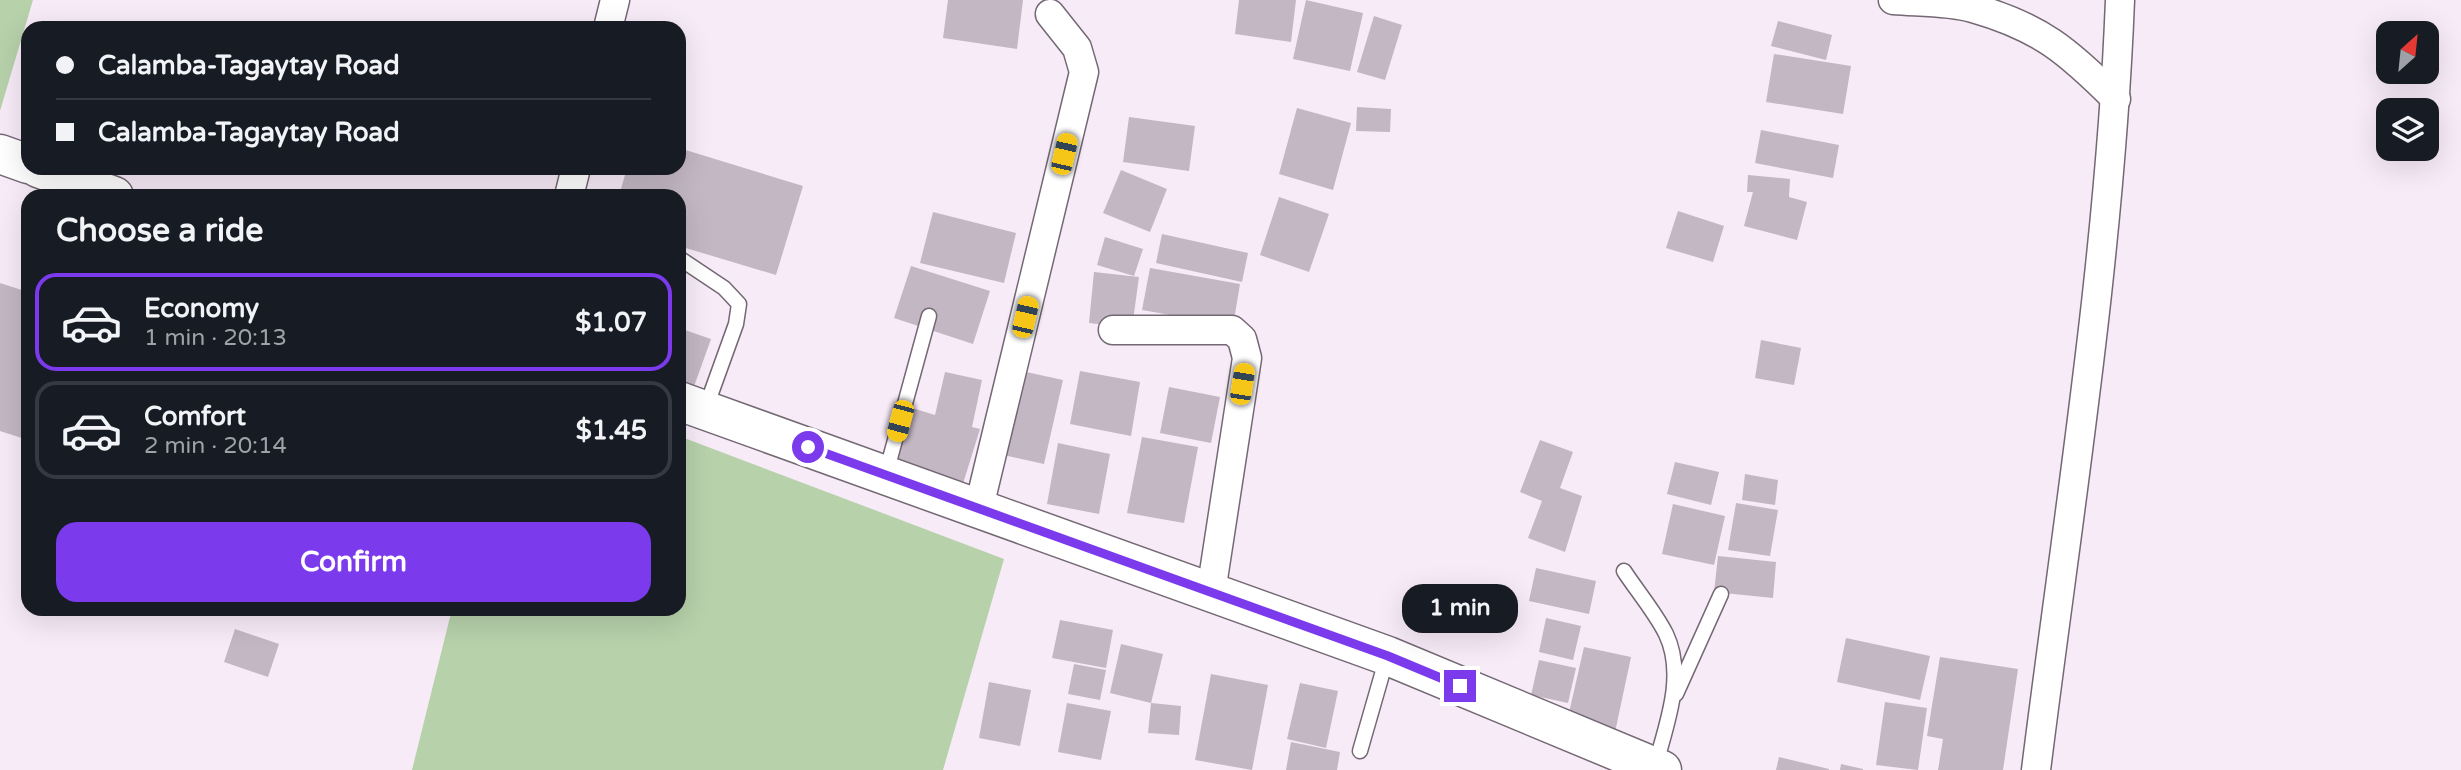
<!DOCTYPE html>
<html lang="en">
<head>
<meta charset="utf-8">
<style>
	body { margin:0; font-family:"Varela Round",sans-serif; background:#242831; color:#f1f3f6; height:100vh; display:flex; flex-direction:column; font-size:26px; white-space:nowrap }
	* { box-sizing:border-box; margin:0 }
	p { font-size:23px; color:#9ea1a6 }
	.icon { flex:none; width:38px; height:38px; fill:none; stroke:currentColor; stroke-width:2; stroke-linecap:round; stroke-linejoin:round }
	.map { position:relative; flex:1; overflow:hidden }
	.side { position:absolute; left:21px; top:189px; width:665px; height:427px; display:flex; flex-direction:column; background:#171b24; border-radius:21px; box-shadow:0 7px 28px #0002 }
	.side>* { flex:none }
	.top-card { position:absolute; left:21px; top:21px; width:665px; height:154px; border-radius:21px; box-shadow:0 7px 28px #0002; display:grid; align-content:center; height:154px; padding:0 35px; background:#171b24 }
	.needle { width:46px; rotate:27deg }
	.buttons { position:absolute; left:2376px; top:21px; display:grid; gap:14px }
	.buttons a { display:grid; place-items:center; width:63px; height:63px; border-radius:14px; background:#171b24; box-shadow:0 7px 28px #0002; font-size:35px }
	.end { position:absolute; width:32px; height:32px; margin:-16px; border:9px solid #7c3aed; background:#fff; box-shadow:0 0 0 4px #fff }
	.from { border-radius:50% }
	.bubble { position:absolute; height:49px; border-radius:21px; background:#171b24; box-shadow:0 7px 28px #0002; font-size:23px; font-weight:700; line-height:49px; text-align:center }
	.car { position:absolute; width:21px; height:42px; margin:-21px -10px; border-radius:9px; box-shadow:0 0 5px 2px #0007; background:linear-gradient(#f5c518 24%,#345 0 40%,#f5c518 0 76%,#345 0 86%,#f5c518 0) }
	.top-card b { display:flex; align-items:center; gap:24px; height:66px; font-size:26px }
	.top-card b+b { border-top:2px solid #363941 }
	.top-card i { width:18px; height:18px; background:#f1f3f6 }
	ul { padding:0; list-style:none }
	li { display:flex; align-items:center; gap:21px; height:98px; margin:0 14px 10px; padding:0 21px; border:4px solid #363941; border-radius:21px }
	li div { flex:1 }
	li b { display:block; font-size:26px }
	li em { font-style:normal; font-weight:700 }
	li.active { border-color:#7c3aed }
	li>.icon { width:63px; height:63px; stroke-width:1.5 }
	h2 { padding:0 35px; font-size:32px; line-height:84px }
	.cta { display:flex; gap:14px; margin-top:auto; padding:14px 35px }
	.cta a { flex:1; height:80px; border-radius:21px; background:#7c3aed; color:#fff; font-size:28px; font-weight:700; line-height:80px; text-align:center }
	.map>svg:first-child { display:block }
	.green { fill:#b7d1ab }
	.building { fill:#c3b7c4 }
	.lines { fill:none; stroke-linecap:round; stroke-linejoin:round }
	.service-casing { stroke:#736873; stroke-width:17 }
	.minor-casing { stroke:#736873; stroke-width:31 }
	.secondary-casing { stroke:#736873; stroke-width:41 }
	.service { stroke:#fff; stroke-width:14 }
	.minor { stroke:#fff; stroke-width:28 }
	.secondary { stroke:#fff; stroke-width:38 }
	.route { stroke:#7c3aed; stroke-width:9 }
</style>
</head>
<body>
<div class="map">
<svg width="2461" height="770" viewBox="0 0 2461 770">
	<rect width="100%" height="100%" fill="#f8ebf8"/>
	<!-- green -->
	<g class="green">
		<polygon points="0,0 33,0 0,111"/>
		<polygon points="679,436 1004,559 943,770 412,770 452,609 679,609"/>
	</g>
	<!-- building -->
	<g class="building">
		<polygon points="948,0 1023,0 1017,49 943,38"/>
		<polygon points="1239,0 1296,0 1291,42 1235,34"/>
		<polygon points="1306,0 1363,13 1350,71 1293,59"/>
		<polygon points="1374,16 1402,25 1385,80 1357,72"/>
		<polygon points="1778,21 1832,35 1826,60 1771,46"/>
		<polygon points="1774,54 1851,66 1843,114 1766,102"/>
		<polygon points="1357,107 1391,109 1390,132 1356,131"/>
		<polygon points="1297,108 1351,123 1333,190 1279,174"/>
		<polygon points="1129,117 1195,126 1189,171 1123,162"/>
		<polygon points="1761,130 1839,145 1833,178 1755,163"/>
		<polygon points="679,148 803,186 776,275 679,246 679,196 619,196 627,168 679,168"/>
		<polygon points="1121,170 1167,189 1150,232 1103,213"/>
		<polygon points="1748,175 1790,179 1789,197 1807,202 1797,240 1744,226 1753,192 1747,192"/>
		<polygon points="1279,197 1329,214 1309,272 1260,255"/>
		<polygon points="1678,211 1724,226 1713,262 1666,248"/>
		<polygon points="933,212 1016,233 1004,283 920,263"/>
		<polygon points="1162,234 1248,253 1242,282 1156,263"/>
		<polygon points="1105,237 1143,249 1134,276 1097,265"/>
		<polygon points="911,266 990,291 973,344 894,318"/>
		<polygon points="1150,268 1240,284 1233,326 1142,310"/>
		<polygon points="1094,272 1139,277 1132,328 1089,323"/>
		<polygon points="0,283 28,292 28,440 0,431"/>
		<polygon points="679,328 711,339 692,392 679,388"/>
		<polygon points="1761,340 1801,348 1794,385 1755,378"/>
		<polygon points="1013,369 1063,380 1044,464 994,453"/>
		<polygon points="1080,371 1140,382 1131,436 1070,424"/>
		<polygon points="945,372 982,380 972,427 980,429 961,490 890,468 909,407 935,415"/>
		<polygon points="1169,387 1220,397 1211,443 1160,433"/>
		<polygon points="1142,437 1198,447 1184,523 1127,513"/>
		<polygon points="1540,440 1573,452 1560,488 1582,496 1565,552 1528,538 1542,501 1520,492"/>
		<polygon points="1058,443 1110,454 1099,514 1047,504"/>
		<polygon points="1675,462 1719,472 1711,505 1667,494"/>
		<polygon points="1745,474 1778,480 1775,505 1742,500"/>
		<polygon points="1736,503 1778,510 1770,556 1728,550"/>
		<polygon points="1673,504 1725,516 1714,565 1662,554"/>
		<polygon points="1718,556 1776,562 1773,598 1714,592"/>
		<polygon points="1536,568 1596,581 1589,614 1529,601"/>
		<polygon points="1546,618 1581,626 1573,660 1539,652"/>
		<polygon points="1060,620 1113,630 1106,668 1052,658"/>
		<polygon points="235,629 279,644 268,677 224,662"/>
		<polygon points="1846,638 1930,656 1920,700 1837,682"/>
		<polygon points="1121,644 1163,654 1151,703 1181,706 1179,735 1148,733 1151,703 1110,693"/>
		<polygon points="1584,647 1631,657 1614,737 1566,726"/>
		<polygon points="1940,657 2018,669 2003,770 1938,770 1943,739 1927,736"/>
		<polygon points="1539,660 1576,668 1568,703 1531,695"/>
		<polygon points="1074,664 1106,670 1100,700 1068,694"/>
		<polygon points="1211,674 1268,685 1252,770 1195,760"/>
		<polygon points="989,682 1031,690 1020,746 979,738"/>
		<polygon points="1300,683 1338,691 1326,748 1287,739"/>
		<polygon points="1885,702 1927,708 1918,770 1876,765"/>
		<polygon points="1067,703 1111,711 1101,760 1058,752"/>
		<polygon points="1291,742 1340,752 1337,770 1286,770"/>
		<polygon points="1779,757 1829,769 1829,770 1776,770"/>
		<polygon points="1841,764 1863,769 1863,770 1840,770"/>
	</g>
	<g class="lines">
		<defs>
			<g id="service">
				<polyline points="679,258 724,288 739,304 736,324 705,410"/>
				<polyline points="886,473 929,316"/>
				<path d="M1624,571C1637,591 1655,612 1666,634C1686,676 1666,725 1655,767"/>
				<polyline points="1676,694 1721,594"/>
				<polyline points="1360,751 1387,657"/>
			</g>
			<g id="minor">
				<path d="M1893,0C1919,2 1949,1 1973,8C2040,27 2068,51 2116,99"/>
				<polyline points="608,28 615,0"/>
				<polyline points="569,196 576,168"/>
				<polyline points="1113,330 1232,330 1242,339 1247,358 1211,592"/>
				<polyline points="979,507 1084,72 1077,48 1050,14"/>
				<path d="M2036,770C2068,514 2110,258 2120,0"/>
			</g>
			<g id="secondary">
				<polyline points="0,154 28,164"/>
				<polyline points="38,168 114,196"/>
				<polyline points="679,401 1388,656 1662,770"/>
			</g>
		</defs>
		<!-- service casing -->
		<use href="#service" class="service-casing"/>
		<!-- minor casing -->
		<use href="#minor" class="minor-casing"/>
		<!-- secondary casing -->
		<use href="#secondary" class="secondary-casing"/>
		<!-- service -->
		<use href="#service" class="service"/>
		<!-- minor -->
		<use href="#minor" class="minor"/>
		<!-- secondary -->
		<use href="#secondary" class="secondary"/>
	</g>
	<g class="lines">
		<!-- route -->
		<polyline class="route" points="808,447 1388,656 1460,686"/>
	</g>
</svg>
<div class="buttons">
<a><svg class="needle" viewBox="-14 -14 28 28"><path d="M0-13l5 13h-10z" fill="#e53935"/><path d="M0 13l5-13h-10z" fill="#9ea1a6"/></svg></a>
<a><svg class="icon" aria-label="layers" viewBox="0 0 24 24"><path d="M12 4l9 5-9 5-9-5zM3 14l9 5 9-5"/></svg></a>
</div>
<i class="end from" style="left:808px;top:447px"></i>
<i class="end" style="left:1460px;top:686px"></i>
<div class="bubble" style="left:1402px;top:584px;width:116px">1 min</div>
<i class="car" style="left:1064px;top:154px;rotate:13deg"></i>
<i class="car" style="left:1025px;top:317px;rotate:13deg"></i>
<i class="car" style="left:1242px;top:384px;rotate:9deg"></i>
<i class="car" style="left:900px;top:421px;rotate:195deg"></i>
<div class="top-card">
<b><i class="from"></i>Calamba-Tagaytay Road</b>
<b><i></i>Calamba-Tagaytay Road</b>
</div>
<section class="side">
<h2>Choose a ride</h2>
<ul>
<li class="active"><svg class="icon" aria-label="car" viewBox="0 0 24 24"><path d="M5 17H2v-5l4-1 3-4h7l3 4 3 1v5h-3M9 17h6M6 11h13"/><circle cx="7" cy="17" r="2"/><circle cx="17" cy="17" r="2"/></svg><div><b>Economy</b><p>1 min · 20:13</p></div><em>$1.07</em></li>
<li><svg class="icon" aria-label="car" viewBox="0 0 24 24"><path d="M5 17H2v-5l4-1 3-4h7l3 4 3 1v5h-3M9 17h6M6 11h13"/><circle cx="7" cy="17" r="2"/><circle cx="17" cy="17" r="2"/></svg><div><b>Comfort</b><p>2 min · 20:14</p></div><em>$1.45</em></li>
</ul>
<div class="cta"><a>Confirm</a></div>
</section>
</div>
</body>
</html>
